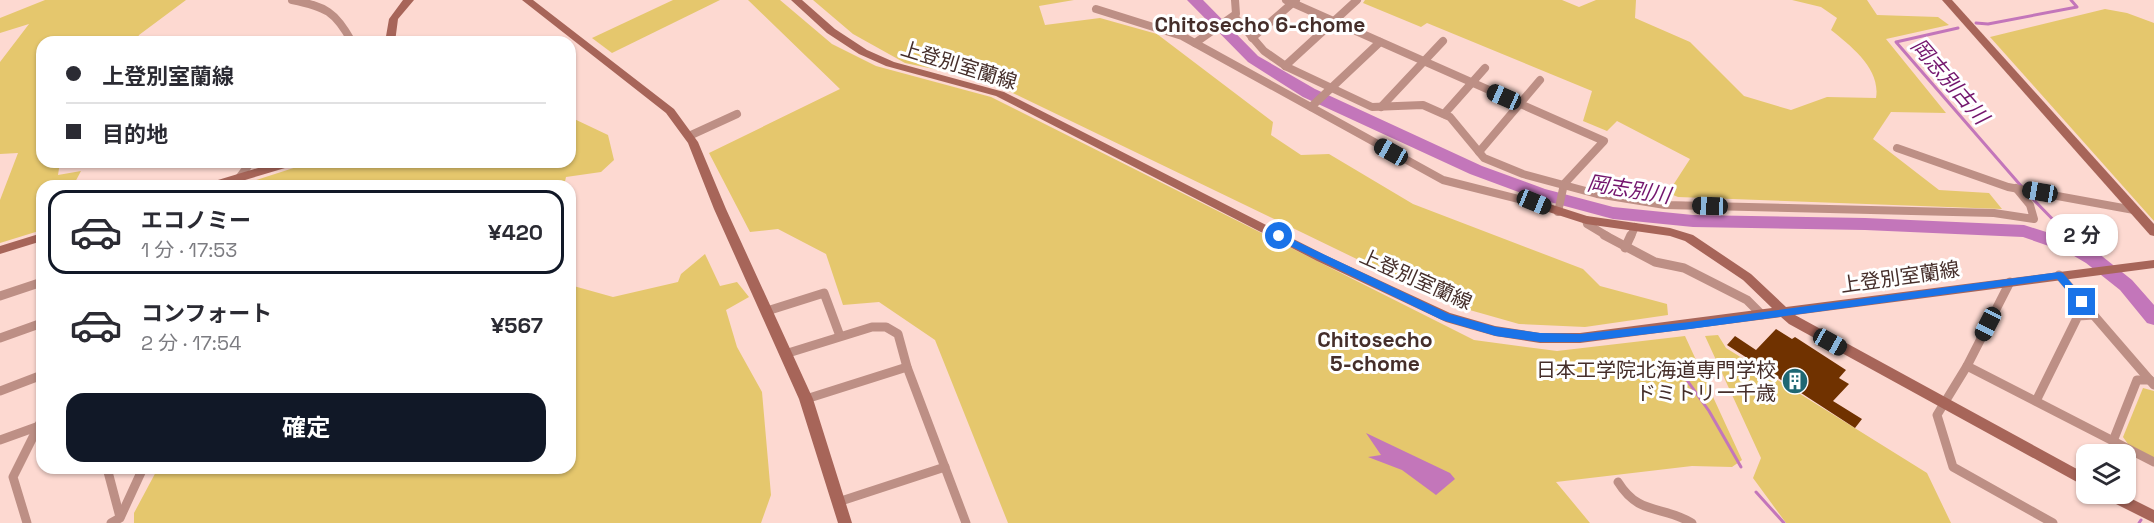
<!DOCTYPE html>
<html lang="ja">
<head>
<meta charset="utf-8">
<style>
	body { margin:0; font-family:"Space Grotesk","Noto Sans JP",sans-serif; background:#f7f7f7; color:#2b2b33; height:100vh; display:flex; flex-direction:column; font-size:22px; white-space:nowrap }
	* { box-sizing:border-box; margin:0 }
	p { font-size:20px; color:#7c7c81 }
	.icon { flex:none; width:33px; height:33px; fill:none; stroke:currentColor; stroke-width:2; stroke-linecap:round; stroke-linejoin:round }
	.map { position:relative; flex:1; overflow:hidden }
	.sheet { position:absolute; left:36px; top:180px; width:540px; height:294px; display:flex; flex-direction:column; background:#fff; border-radius:18px; box-shadow:0 2px 4px #0004 }
	.sheet>* { flex:none }
	.banner { position:absolute; left:36px; top:36px; width:540px; height:132px; border-radius:18px; box-shadow:0 2px 4px #0004; display:grid; align-content:center; height:132px; padding:0 30px; background:#fff }
	.tools { position:absolute; left:2076px; top:444px; display:grid; gap:12px }
	.tools a { display:grid; place-items:center; width:60px; height:60px; border-radius:12px; background:#fff; box-shadow:0 2px 4px #0004; font-size:30px }
	.end { position:absolute; width:27px; height:27px; margin:-14px; border:8px solid #1a73e8; background:#fff; box-shadow:0 0 0 3px #fff }
	.from { border-radius:50% }
	.bubble { position:absolute; height:42px; border-radius:18px; background:#fff; box-shadow:0 2px 4px #0004; font-size:20px; font-weight:700; line-height:42px; text-align:center }
	.car { position:absolute; width:18px; height:36px; margin:-18px -9px; border-radius:8px; box-shadow:0 0 4px 2px #0007; background:linear-gradient(#222 24%,#8ab4d8 0 40%,#222 0 76%,#8ab4d8 0 86%,#222 0) }
	.banner b { display:flex; align-items:center; gap:21px; height:57px; font-size:22px }
	.banner b+b { border-top:2px solid #e1e1e2 }
	.banner i { width:15px; height:15px; background:#2b2b33 }
	ul { padding:10px 0 0; list-style:none }
	li { display:flex; align-items:center; gap:18px; height:84px; margin:0 12px 9px; padding:0 18px; border:3px solid transparent; border-radius:18px }
	li div { flex:1 }
	li b { display:block; font-size:22px }
	li em { font-style:normal; font-weight:700 }
	li.current { border-color:#111827 }
	li>.icon { width:54px; height:54px; stroke-width:1.5 }
	.button { display:flex; gap:12px; margin-top:auto; padding:12px 30px }
	.button a { flex:1; height:69px; border-radius:18px; background:#111827; color:#fff; font-size:24px; font-weight:700; line-height:69px; text-align:center }
	.map>svg:first-child { display:block }
	.green { fill:#e5c76d }
	.water { fill:#c376ba }
	.lines { fill:none; stroke-linecap:round; stroke-linejoin:round }
	.stream { stroke:#c376ba; stroke-width:3 }
	.river { fill:#c376ba; fill-rule:evenodd }
	.building { fill:#703200 }
	.street-far1 { stroke:#bd8f85; stroke-width:8 }
	.street { stroke:#bd8f85; stroke-width:9 }
	.secondary { fill:#a76559; fill-rule:evenodd }
	.route { fill:#1a73e8 }
	.labels { text-anchor:middle; dominant-baseline:central; stroke-width:6; stroke-linejoin:round; paint-order:stroke }
	.street-label { font-size:20px; fill:#452e2a; stroke:#fff }
	.poi-label { font-size:20px; fill:#452e2a; stroke:#fff; text-anchor:end }
	.neighbourhood-label { font-size:21px; font-weight:bold; fill:#452e2a; stroke:#fff }
	.water-label { font-size:21px; font-style:italic; fill:#73156d; stroke:#fff }
</style>
</head>
<body>
<div class="map">
<svg width="2154" height="523" viewBox="0 0 2154 523">
	<rect width="100%" height="100%" fill="#fdd9d1"/>
	<!-- green -->
	<g class="green">
		<polygon points="45,0 186,0 139,35 136,42 42,42 42,162 60,162 58,175 81,171 73,186 42,186 42,230 0,243 0,200 18,153 0,154 0,62 29,24 0,33 0,18"/>
		<polygon points="673,0 720,0 612,53 592,38"/>
		<polygon points="748,0 780,0 832,44 876,66 991,97 1474,340 1557,351 1685,336 1742,460 1732,467 1692,466 1556,482 1590,523 1008,523 935,340 879,302 843,305 826,254 778,229 750,232 709,153 840,89"/>
		<polygon points="813,0 1074,0 1039,6 1045,25 1100,18 1157,34 1273,122 1271,135 1301,155 1329,154 1413,204 1583,269 1600,286 1667,304 1668,315 1585,327 1519,324 1452,305 986,80 905,63 853,34"/>
		<path d="M1365,0H1562L1579,7L1596,0H1636L1635,18L1690,42L1744,96L1791,110L1827,97L1876,98C1881,69 1851,46 1831,30L1837,18L1821,7L1792,0H1867L1877,15L1938,17L1949,25L1886,39L1946,113L1891,112L1873,139L1939,190L1989,193L2002,209L1678,197L1668,193L1690,159L1617,121L1607,131L1583,121L1592,91L1427,23L1421,27L1363,3Z"/>
		<polygon points="2105,9 2127,13 2154,23 2154,221 1990,37"/>
		<polygon points="570,117 608,135 614,160 601,172 566,177 564,186 238,186 312,162 570,162"/>
		<polygon points="705,254 720,286 737,282 749,297 726,310 737,347 762,392 771,495 761,523 134,523 134,513 158,468 570,468 570,285 613,297 678,282 681,274"/>
		<polygon points="1718,335 1726,348 1927,473 1951,523 1786,523 1753,478 1761,458 1705,336"/>
		<polygon points="2143,388 2154,391 2154,458 2128,444 2123,437"/>
	</g>
	<!-- water -->
	<polygon class="water" points="1366,433 1450,473 1455,479 1436,495 1402,470 1368,457 1381,455"/>
	<g class="lines">
		<!-- stream -->
		<g class="stream">
			<polyline points="1976,23 1988,24 2077,7 2071,0"/>
			<polyline points="1958,28 1896,42 2022,187"/>
			<polyline points="2029,195 2070,237 2075,248"/>
			<polyline points="1674,362 1709,411 1741,467"/>
			<polyline points="1756,492 1784,523"/>
			<polyline points="2139,523 2141,520"/>
		</g>
		<!-- river -->
		<polygon class="river" points="1187,0 1203,0 1258,56 1315,89 1482,166 1545,189 1613,207 1693,215 1865,218 2024,225 2081,243 2098,253 2132,280 2154,305 2154,325 2147,323 2120,290 2086,263 2069,253 2023,237 1865,230 1693,227 1613,219 1535,198 1470,174 1303,97 1248,62"/>
	</g>
	<!-- building -->
	<polygon class="building" points="1776,329 1792,339 1795,337 1846,370 1839,378 1849,384 1833,401 1862,419 1855,428 1727,345 1735,336 1756,350"/>
	<g class="lines">
		<!-- street-far1 -->
		<g class="street-far1">
			<path d="M292,0C326,7 335,11 352,42"/>
			<polyline points="1286,0 1604,141 1564,184 1558,212"/>
			<polyline points="1096,9 1182,36 1443,180 1534,203"/>
			<polyline points="1234,16 1264,51 1287,67 1372,107 1423,105 1450,117 1484,158 1523,174 1597,194 1665,205 1994,213 2034,219 2030,205 2016,188"/>
			<polyline points="1252,38 1296,0"/>
			<polyline points="1195,43 1236,14 1235,0"/>
			<polyline points="1285,66 1357,0"/>
			<polyline points="1311,107 1380,42"/>
			<polyline points="1381,107 1443,41"/>
			<polyline points="1444,114 1485,68"/>
			<polyline points="689,136 737,114"/>
			<polyline points="1897,148 2008,187 2134,210"/>
			<polyline points="1479,152 1540,80"/>
			<polyline points="239,178 251,162"/>
			<polyline points="1586,220 1587,224 1607,236"/>
			<polyline points="1631,236 1635,227"/>
		</g>
		<!-- street -->
		<g class="street">
			<polyline points="1604,235 1655,262 1684,268 1747,300 1762,315"/>
			<polyline points="1625,248 1631,235"/>
			<polyline points="2059,275 2154,385"/>
			<polyline points="2010,282 1967,366 1937,415 1953,467 2053,523"/>
			<polyline points="0,296 42,282"/>
			<polyline points="767,311 824,293 840,336"/>
			<polyline points="0,338 42,323"/>
			<polyline points="785,354 872,327 886,327 898,334 907,367 966,523"/>
			<polyline points="1967,366 2154,462"/>
			<polyline points="0,391 42,375"/>
			<polyline points="806,399 907,367"/>
			<polyline points="2036,401 2078,316 2094,315"/>
			<polyline points="0,440 39,426"/>
			<polyline points="2113,441 2137,380 2150,380"/>
			<polyline points="107,468 120,517"/>
			<path d="M1618,482C1639,516 1662,505 1692,523"/>
			<polyline points="838,502 945,467"/>
			<polyline points="27,523 13,477 42,419"/>
			<polyline points="111,523 120,518 143,468"/>
		</g>
		<!-- secondary -->
		<g class="secondary">
			<polygon points="403,0 414,0 398,19 395,42 385,42 389,19"/>
			<polygon points="522,0 533,0 674,109 698,142 726,209 813,399 852,523 838,523 799,399 714,209 688,143 666,113"/>
			<polygon points="791,0 802,0 835,29 867,50 894,62 1004,92 1325,255 1450,313 1495,326 1540,333 1580,333 1772,308 1743,280 1685,241 1670,236 1586,224 1530,206 1528,203 1534,199 1587,216 1670,228 1693,235 1751,274 1786,307 2154,260 2154,268 1795,315 2086,474 2086,487 1789,324 1781,317 1580,343 1540,343 1495,336 1446,322 1317,261 996,96 886,66 859,54 827,33"/>
			<polygon points="1942,0 1952,0 2154,224 2154,236 2150,235"/>
			<polygon points="278,162 297,162 295,165 225,186 206,186 208,183"/>
			<polygon points="42,233 42,241 0,254 0,246"/>
			<polygon points="2102,494 2122,494 2154,510 2154,523 2104,498"/>
		</g>
	</g>
	<!-- route -->
	<polygon class="route" points="1279,233 1449,314 1496,327 1540,333 1580,334 1690,322 2059,272 2063,273 2087,302 2086,305 2079,305 2057,279 1690,329 1580,342 1540,342 1496,336 1442,320 1276,239 1276,234"/>
	<!-- icons -->
	<defs>
		<symbol id="building-disc" viewBox="-11 -11 22 22"><circle r="9.5" fill="#1e6773" stroke="#fff"/><path d="M-4-6H4V6H1V3H-1V6H-4ZM-2.5-4.3h1.7v1.8h-1.7ZM.8-4.3h1.7v1.8H.8ZM-2.5-1h1.7V.8h-1.7ZM.8-1h1.7V.8H.8Z" fill="#fff"/></symbol>
	</defs>
	<g fill-rule="evenodd">
		<use href="#building-disc" x="1780" y="366" width="30" height="30"/>
	</g>
	<g class="labels">
		<!-- street labels -->
		<g class="street-label">
			<text transform="translate(959 65) rotate(17)">上登別室蘭線</text>
			<text transform="translate(1900 277) rotate(-8)">上登別室蘭線</text>
			<text transform="translate(1416 279) rotate(24)">上登別室蘭線</text>
		</g>
		<!-- poi labels -->
		<g class="poi-label">
			<text x="1776" y="370">日本工学院北海道専門学校<tspan x="1776" dy="23">ドミトリー千歳</tspan></text>
		</g>
		<!-- neighbourhood labels -->
		<g class="neighbourhood-label">
			<text x="1260" y="24">Chitosecho 6-chome</text>
			<text x="1375" y="339">Chitosecho<tspan x="1375" dy="24">5-chome</tspan></text>
		</g>
		<!-- water labels -->
		<g class="water-label">
			<text transform="translate(1950 81) rotate(49)">岡志別古川</text>
			<text transform="translate(1629 189) rotate(9)">岡志別川</text>
		</g>
	</g>
</svg>
<div class="tools">
<a><svg class="icon" aria-label="layers" viewBox="0 0 24 24"><path d="M12 4l9 5-9 5-9-5zM3 14l9 5 9-5"/></svg></a>
</div>
<i class="end from" style="left:1279px;top:236px"></i>
<i class="end" style="left:2082px;top:302px"></i>
<div class="bubble" style="left:2046px;top:214px;width:72px">2 分</div>
<i class="car" style="left:1504px;top:97px;rotate:294deg"></i>
<i class="car" style="left:1391px;top:152px;rotate:299deg"></i>
<i class="car" style="left:2040px;top:192px;rotate:280deg"></i>
<i class="car" style="left:1534px;top:202px;rotate:112deg"></i>
<i class="car" style="left:1710px;top:206px;rotate:272deg"></i>
<i class="car" style="left:1988px;top:324px;rotate:207deg"></i>
<i class="car" style="left:1830px;top:342px;rotate:119deg"></i>
<div class="banner">
<b><i class="from"></i>上登別室蘭線</b>
<b><i></i>目的地</b>
</div>
<section class="sheet">
<ul>
<li class="current"><svg class="icon" aria-label="car" viewBox="0 0 24 24"><path d="M5 17H2v-5l4-1 3-4h7l3 4 3 1v5h-3M9 17h6M6 11h13"/><circle cx="7" cy="17" r="2"/><circle cx="17" cy="17" r="2"/></svg><div><b>エコノミー</b><p>1 分 · 17:53</p></div><em>¥420</em></li>
<li><svg class="icon" aria-label="car" viewBox="0 0 24 24"><path d="M5 17H2v-5l4-1 3-4h7l3 4 3 1v5h-3M9 17h6M6 11h13"/><circle cx="7" cy="17" r="2"/><circle cx="17" cy="17" r="2"/></svg><div><b>コンフォート</b><p>2 分 · 17:54</p></div><em>¥567</em></li>
</ul>
<div class="button"><a>確定</a></div>
</section>
</div>
</body>
</html>
